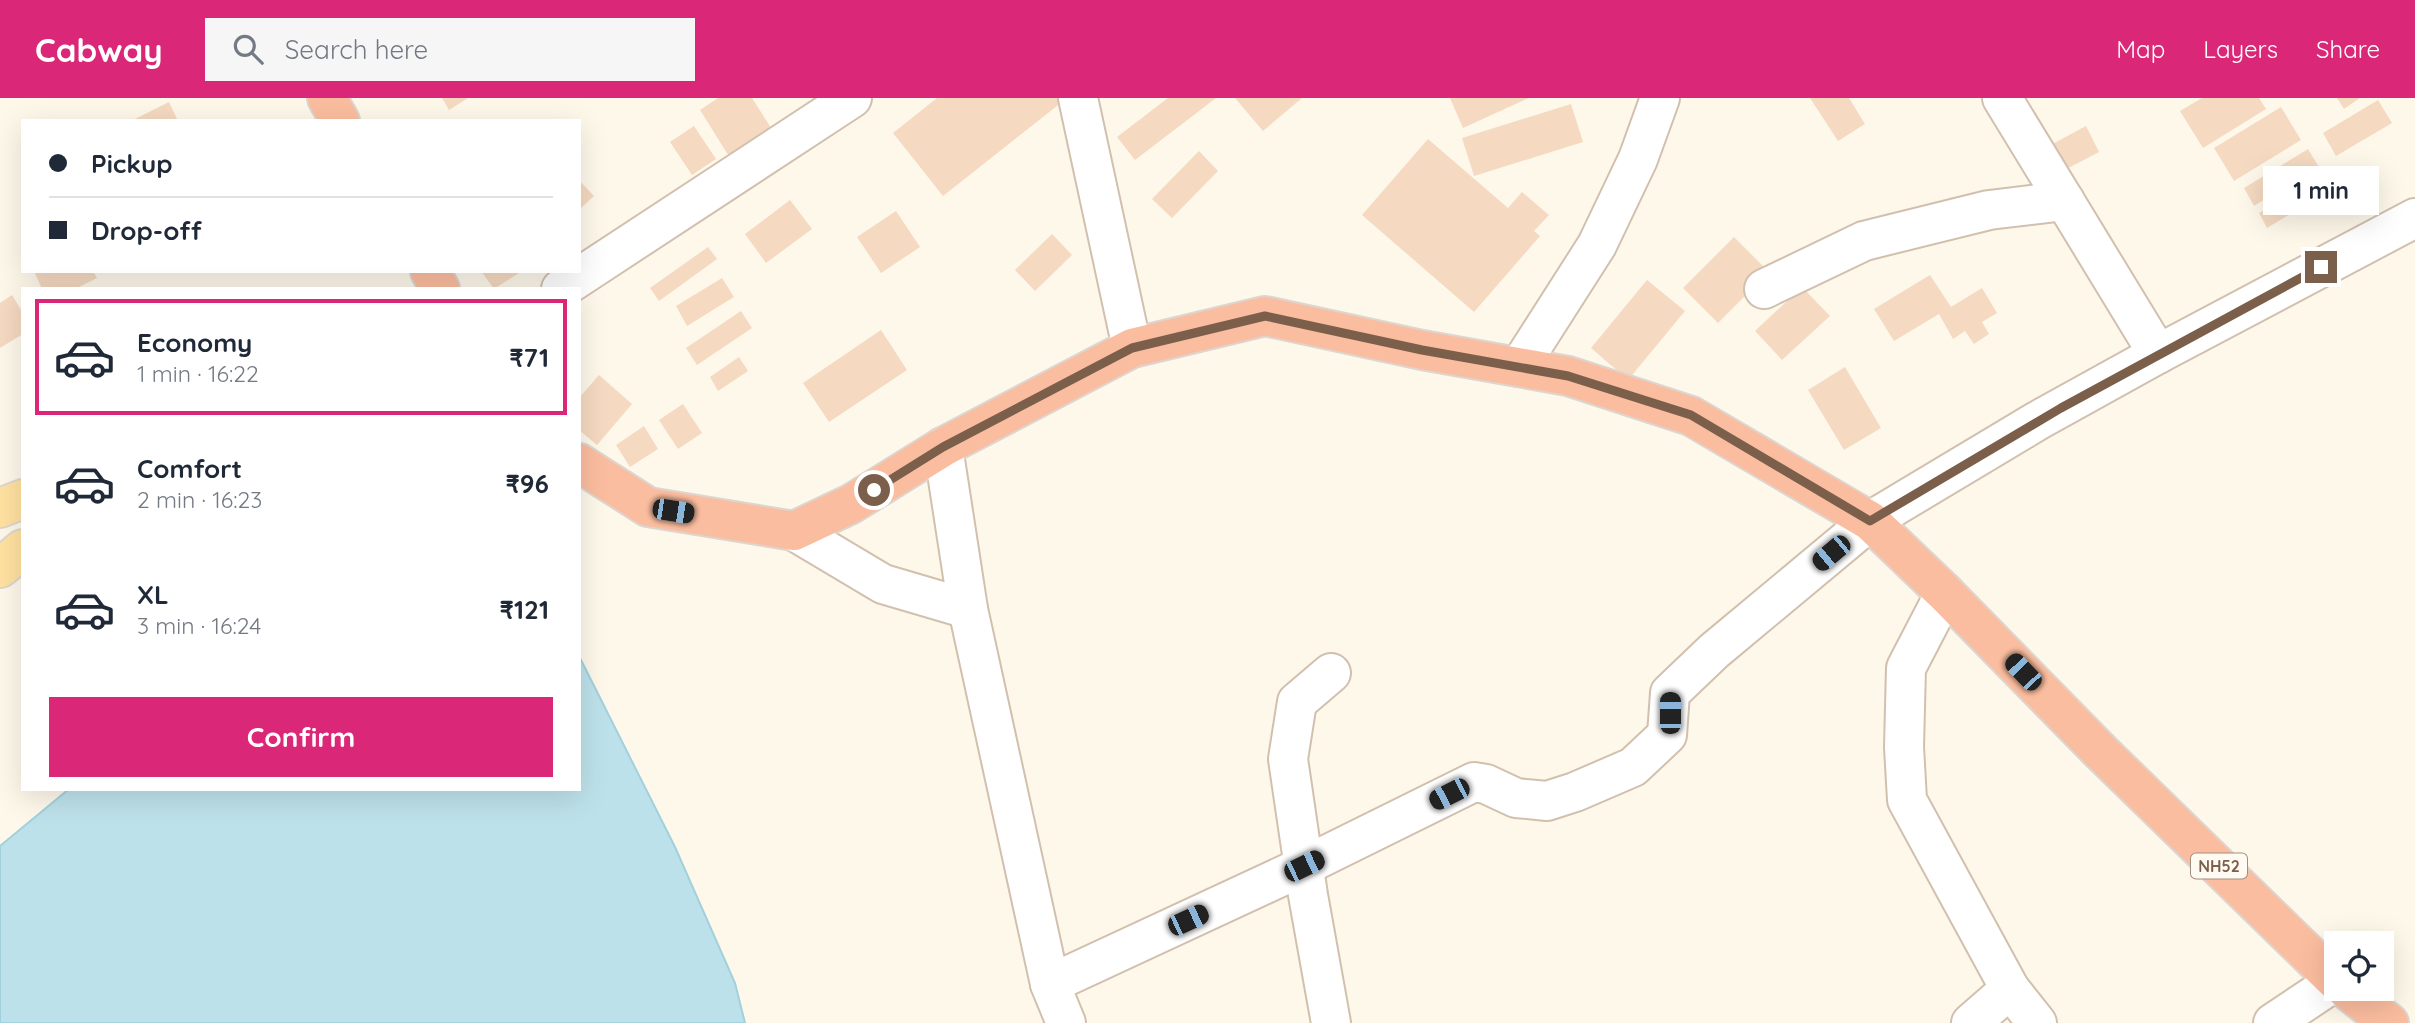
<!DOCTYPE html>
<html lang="en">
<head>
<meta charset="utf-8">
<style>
	body { margin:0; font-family:Quicksand,sans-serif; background:#f6f6f7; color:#1f2937; height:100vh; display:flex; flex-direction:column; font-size:26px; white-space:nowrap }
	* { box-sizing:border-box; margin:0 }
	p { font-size:23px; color:#747a83 }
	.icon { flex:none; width:38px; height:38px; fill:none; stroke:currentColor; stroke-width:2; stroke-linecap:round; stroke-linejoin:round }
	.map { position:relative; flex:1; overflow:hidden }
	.details { position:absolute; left:21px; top:189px; width:560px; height:504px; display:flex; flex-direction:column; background:#fff; border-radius:0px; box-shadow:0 7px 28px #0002 }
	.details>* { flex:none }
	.top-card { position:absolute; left:21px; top:21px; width:560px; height:154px; border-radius:0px; box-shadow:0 7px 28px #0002; display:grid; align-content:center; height:154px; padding:0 28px; background:#fff }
	.tools { position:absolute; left:2324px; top:833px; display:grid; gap:14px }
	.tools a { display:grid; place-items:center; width:70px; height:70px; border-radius:0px; background:#fff; box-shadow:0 7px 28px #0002; font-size:35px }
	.end { position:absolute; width:32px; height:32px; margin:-16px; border:9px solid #7c5f4b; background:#fff; box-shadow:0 0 0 4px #fff }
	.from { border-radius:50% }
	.bubble { position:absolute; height:49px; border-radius:0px; background:#fff; box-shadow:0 7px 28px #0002; font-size:23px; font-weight:700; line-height:49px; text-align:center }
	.car { position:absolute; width:21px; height:42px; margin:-21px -10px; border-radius:9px; box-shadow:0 0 5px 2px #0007; background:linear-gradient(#222 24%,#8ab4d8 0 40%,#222 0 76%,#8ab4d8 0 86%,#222 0) }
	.top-card b { display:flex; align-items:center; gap:24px; height:66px; font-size:26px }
	.top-card b+b { border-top:2px solid #e0e1e3 }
	.top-card i { width:18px; height:18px; background:#1f2937 }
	ul { padding:12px 0 0; list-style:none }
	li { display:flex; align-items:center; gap:21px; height:116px; margin:0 14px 10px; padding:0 14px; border:4px solid transparent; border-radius:0px }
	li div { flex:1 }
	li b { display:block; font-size:26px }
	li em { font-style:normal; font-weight:700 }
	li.on { border-color:#db2777 }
	li>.icon { width:63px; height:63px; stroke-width:1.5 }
	.button { display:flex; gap:14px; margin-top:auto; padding:14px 28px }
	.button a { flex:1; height:80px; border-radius:0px; background:#db2777; color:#fff; font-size:28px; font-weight:700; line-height:80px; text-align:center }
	header { display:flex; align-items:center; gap:42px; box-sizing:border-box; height:98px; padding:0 35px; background:#db2777; color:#fff }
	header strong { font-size:33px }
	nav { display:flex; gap:38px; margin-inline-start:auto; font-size:24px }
	.search { width:490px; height:63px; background:#f6f6f7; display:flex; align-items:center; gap:18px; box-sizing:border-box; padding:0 24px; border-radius:0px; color:#747a83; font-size:26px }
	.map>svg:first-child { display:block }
	.water { fill:#bde1ea; stroke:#a2d0dc; stroke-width:2 }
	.building { fill:#f5d9c1 }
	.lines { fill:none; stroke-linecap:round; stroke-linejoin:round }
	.minor-casing { stroke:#d2c0af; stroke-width:42 }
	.major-casing { stroke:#ddd5d0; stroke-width:42 }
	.highway-casing { stroke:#ddd5d0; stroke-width:42 }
	.minor { stroke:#fff; stroke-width:38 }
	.major { stroke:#ffe2a1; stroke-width:38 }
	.highway { stroke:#fbbd9f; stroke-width:38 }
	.route { stroke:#7c5f4b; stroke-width:9 }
	.labels { text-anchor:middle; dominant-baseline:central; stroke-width:5; stroke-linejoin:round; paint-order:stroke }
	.shield { fill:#fffbf3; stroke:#a38e7d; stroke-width:2 }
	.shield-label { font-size:16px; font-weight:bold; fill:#7c5f4b }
</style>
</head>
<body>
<header>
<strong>Cabway</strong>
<div class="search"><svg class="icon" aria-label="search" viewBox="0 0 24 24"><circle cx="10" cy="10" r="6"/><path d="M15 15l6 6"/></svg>Search here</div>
<nav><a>Map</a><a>Layers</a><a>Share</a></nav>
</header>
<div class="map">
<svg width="2415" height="925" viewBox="0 0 2415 925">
	<rect width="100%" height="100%" fill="#fef8eb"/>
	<!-- water -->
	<polygon class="water" points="579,558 675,749 735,885 745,925 0,925 0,748 69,691 579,691"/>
	<!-- building -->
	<g class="building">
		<polygon points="442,0 468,0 449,12"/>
		<polygon points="718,0 752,0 773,33 730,60 700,12"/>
		<polygon points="937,0 1059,0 1062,4 943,98 893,35"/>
		<polygon points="1168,0 1216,0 1135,62 1117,39"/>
		<polygon points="1235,0 1302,0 1263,33"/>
		<polygon points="1450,0 1529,0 1463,30"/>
		<polygon points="1810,0 1849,0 1865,26 1838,43"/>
		<polygon points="2202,0 2259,0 2266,11 2203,50 2180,13"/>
		<polygon points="2337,0 2360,0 2344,11"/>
		<polygon points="2378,2 2392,25 2336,58 2323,35"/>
		<polygon points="169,4 178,23 131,23"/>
		<polygon points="1571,6 1583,44 1474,78 1462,40"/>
		<polygon points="2281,9 2301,42 2234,83 2214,50"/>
		<polygon points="694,28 716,61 692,77 670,44"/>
		<polygon points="2086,28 2099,54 2057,76 2043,51"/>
		<polygon points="1428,41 1508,110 1522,94 1549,117 1534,133 1540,138 1474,214 1362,117"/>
		<polygon points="2308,51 2319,69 2254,108 2244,90"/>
		<polygon points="1199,53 1218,73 1172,120 1152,101"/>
		<polygon points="2322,77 2330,92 2267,130 2259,115"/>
		<polygon points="579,82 594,98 579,112"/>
		<polygon points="790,102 812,131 766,165 745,136"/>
		<polygon points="896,113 920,149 881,175 857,139"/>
		<polygon points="1052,136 1072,157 1035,193 1015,172"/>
		<polygon points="1734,139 1769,174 1718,225 1683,190"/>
		<polygon points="708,149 717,161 659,203 650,190"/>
		<polygon points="34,173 93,173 97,180 75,191 42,191"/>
		<polygon points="481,173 522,173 494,191"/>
		<polygon points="1930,177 1951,209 1982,190 1997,215 1982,224 1989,236 1974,246 1965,233 1953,241 1939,216 1894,243 1874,211"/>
		<polygon points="722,180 734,199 687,228 676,208"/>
		<polygon points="1647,182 1685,213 1628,282 1591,250"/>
		<polygon points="1802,189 1830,218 1782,262 1755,233"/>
		<polygon points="12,197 23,215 23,236 0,250 0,205"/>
		<polygon points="741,213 752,230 697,267 686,250"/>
		<polygon points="881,232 907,272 829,324 803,285"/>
		<polygon points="739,259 748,273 718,293 710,279"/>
		<polygon points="1845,269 1881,330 1844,352 1808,292"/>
		<polygon points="599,277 632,306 597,347 579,332 579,300"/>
		<polygon points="683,306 702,335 678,351 659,322"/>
		<polygon points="644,328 658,351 630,369 616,347"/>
	</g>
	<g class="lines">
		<defs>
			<g id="minor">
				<polyline points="1078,0 1132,250"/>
				<polyline points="2002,0 2158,256"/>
				<polyline points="561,191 852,0"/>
				<polyline points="1764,191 1864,143 1989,112 2065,103"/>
				<polyline points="1519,269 1597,147 1638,61 1660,0"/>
				<polyline points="943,349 968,511 1050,886 1066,925"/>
				<polyline points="794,433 883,486 968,511"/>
				<polyline points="1945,495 1906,570 1904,649 1907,702 2010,891 2037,925"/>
				<polyline points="1050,886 1304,768 1474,684 1486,686 1516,700 1547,703 1575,694 1633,669 1667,637 1670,595 1714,553 1870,423 2037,323 2158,256 2415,120"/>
				<polyline points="1331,925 1308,797 1288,661 1297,604 1331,575"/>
				<polyline points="1971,925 2010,891"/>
				<polyline points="2273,925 2336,883"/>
			</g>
			<g id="major">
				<polyline points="0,410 23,401"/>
				<polyline points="0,470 23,451"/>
			</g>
			<g id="highway">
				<polyline points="327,0 340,23"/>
				<polyline points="430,173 440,191"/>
				<polyline points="579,365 648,409 794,433 851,406 943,349 1132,250 1265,218 1422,252 1568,278 1691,318 1870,423 1945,495 2101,654 2336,883"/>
				<polyline points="2346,891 2389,925"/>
			</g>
		</defs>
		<!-- minor casing -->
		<use href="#minor" class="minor-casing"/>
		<!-- major casing -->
		<use href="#major" class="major-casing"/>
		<!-- highway casing -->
		<use href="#highway" class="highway-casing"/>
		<!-- minor -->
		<use href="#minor" class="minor"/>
		<!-- major -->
		<use href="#major" class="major"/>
		<!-- highway -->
		<use href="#highway" class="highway"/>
	</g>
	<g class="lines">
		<!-- route -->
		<polyline class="route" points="874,392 943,349 1132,250 1265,218 1422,252 1568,278 1691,317 1870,423 2061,310 2321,169"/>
	</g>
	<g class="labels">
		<!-- shield labels -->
		<rect class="shield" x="2191" y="755.5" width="56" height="25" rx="5"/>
		<g class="shield-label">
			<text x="2219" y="768">NH52</text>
		</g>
	</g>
</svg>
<div class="tools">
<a><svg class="icon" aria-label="locate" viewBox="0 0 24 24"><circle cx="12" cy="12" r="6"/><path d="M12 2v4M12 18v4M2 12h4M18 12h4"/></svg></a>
</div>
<i class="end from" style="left:874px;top:392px"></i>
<i class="end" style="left:2321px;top:169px"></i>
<div class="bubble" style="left:2263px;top:68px;width:116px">1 min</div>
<i class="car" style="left:673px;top:413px;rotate:99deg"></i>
<i class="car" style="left:1831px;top:455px;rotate:230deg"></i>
<i class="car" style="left:2023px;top:574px;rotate:316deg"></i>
<i class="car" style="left:1670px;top:615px;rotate:0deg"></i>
<i class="car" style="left:1449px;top:696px;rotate:243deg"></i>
<i class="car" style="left:1304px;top:768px;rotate:64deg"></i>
<i class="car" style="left:1188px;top:822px;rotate:65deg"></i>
<div class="top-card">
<b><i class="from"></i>Pickup</b>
<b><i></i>Drop-off</b>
</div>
<section class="details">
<ul>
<li class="on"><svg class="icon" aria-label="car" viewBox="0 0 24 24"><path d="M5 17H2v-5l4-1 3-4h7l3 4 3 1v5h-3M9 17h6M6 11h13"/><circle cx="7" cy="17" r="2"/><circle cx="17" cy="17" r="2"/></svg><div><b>Economy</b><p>1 min · 16:22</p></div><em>₹71</em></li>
<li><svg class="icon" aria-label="car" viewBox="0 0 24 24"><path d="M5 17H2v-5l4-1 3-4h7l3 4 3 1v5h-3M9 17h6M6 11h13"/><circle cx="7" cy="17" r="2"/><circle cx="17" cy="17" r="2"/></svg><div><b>Comfort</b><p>2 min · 16:23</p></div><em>₹96</em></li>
<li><svg class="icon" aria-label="car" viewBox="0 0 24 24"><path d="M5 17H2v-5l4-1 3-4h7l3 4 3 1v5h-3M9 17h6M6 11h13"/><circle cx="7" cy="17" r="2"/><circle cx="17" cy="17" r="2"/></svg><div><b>XL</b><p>3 min · 16:24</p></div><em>₹121</em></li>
</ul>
<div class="button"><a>Confirm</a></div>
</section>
</div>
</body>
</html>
